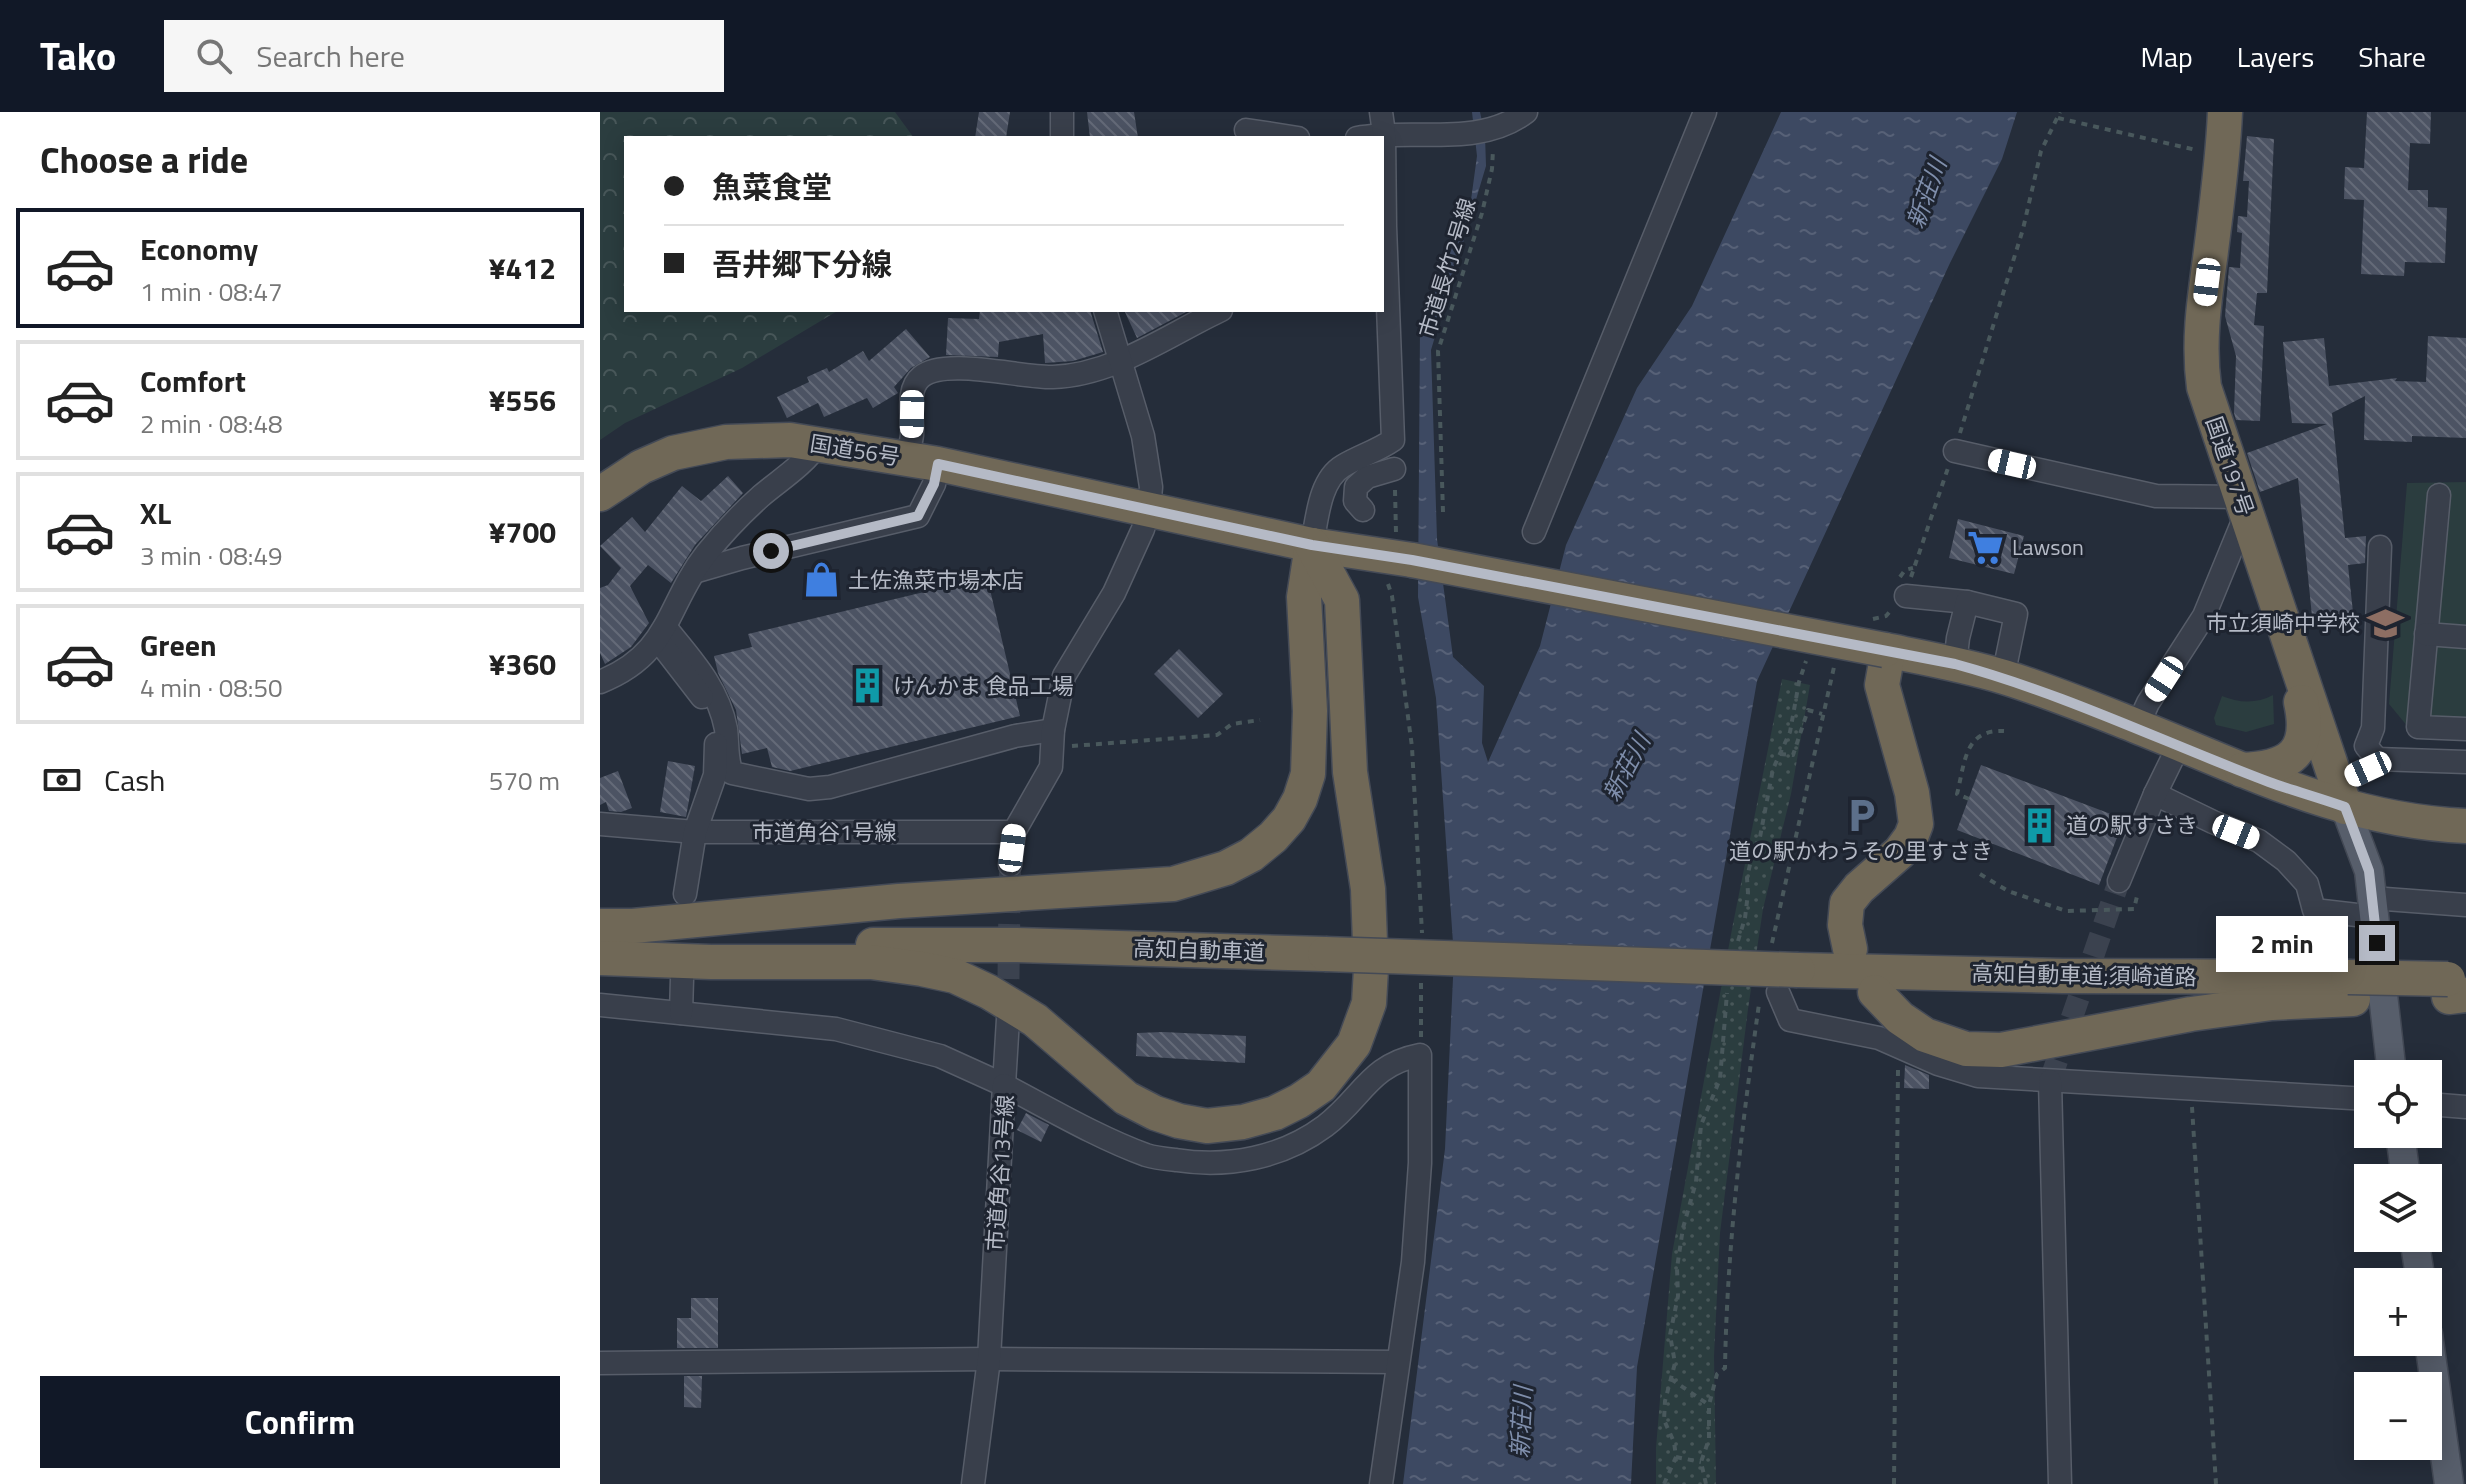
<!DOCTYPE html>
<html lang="en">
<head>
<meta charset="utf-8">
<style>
	body { margin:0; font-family:"Titillium Web","Noto Sans JP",sans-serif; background:#f6f6f6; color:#222; height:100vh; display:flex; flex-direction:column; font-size:30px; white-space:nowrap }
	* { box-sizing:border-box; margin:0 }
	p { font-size:26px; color:#767676 }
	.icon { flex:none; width:44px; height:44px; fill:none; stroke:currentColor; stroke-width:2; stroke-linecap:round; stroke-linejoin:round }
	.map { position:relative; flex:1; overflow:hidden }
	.drawer { display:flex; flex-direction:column; background:#fff; width:600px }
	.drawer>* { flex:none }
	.top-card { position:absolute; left:24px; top:24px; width:760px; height:176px; border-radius:0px; box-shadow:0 4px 20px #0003; display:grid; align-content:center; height:176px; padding:0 40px; background:#fff }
	.controls { position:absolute; left:1754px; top:948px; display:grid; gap:16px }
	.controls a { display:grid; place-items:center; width:88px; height:88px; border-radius:0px; background:#fff; box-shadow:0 4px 20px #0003; font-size:40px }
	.end { position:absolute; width:36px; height:36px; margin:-18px; border:10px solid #b5bac6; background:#111; box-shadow:0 0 0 4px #111 }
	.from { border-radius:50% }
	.bubble { position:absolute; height:56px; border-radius:0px; background:#fff; box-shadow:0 4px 20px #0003; font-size:26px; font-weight:700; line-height:56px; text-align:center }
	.car { position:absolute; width:24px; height:48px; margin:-24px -12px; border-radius:10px; box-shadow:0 0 6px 2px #0007; background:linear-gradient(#fff 24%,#345 0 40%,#fff 0 76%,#345 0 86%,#fff 0) }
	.top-card b { display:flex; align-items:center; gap:28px; height:76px; font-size:30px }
	.top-card b+b { border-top:2px solid #e0e0e0 }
	.top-card i { width:20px; height:20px; background:#222 }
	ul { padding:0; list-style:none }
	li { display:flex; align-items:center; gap:24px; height:120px; margin:0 16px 12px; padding:0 24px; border:4px solid #e0e0e0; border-radius:0px }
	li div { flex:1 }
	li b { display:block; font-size:30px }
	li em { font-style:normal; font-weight:700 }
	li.current { border-color:#111827 }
	li>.icon { width:72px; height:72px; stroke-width:1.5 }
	h2 { padding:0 40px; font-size:36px; line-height:96px }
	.pay { display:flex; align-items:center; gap:20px; height:88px; padding:0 40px; font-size:30px }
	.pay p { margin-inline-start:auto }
	.action { display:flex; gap:16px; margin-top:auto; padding:16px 40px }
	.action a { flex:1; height:92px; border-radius:0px; background:#111827; color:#fff; font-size:32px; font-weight:700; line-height:92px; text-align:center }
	header { display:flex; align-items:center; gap:48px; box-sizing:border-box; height:112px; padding:0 40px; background:#111827; color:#fff }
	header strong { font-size:38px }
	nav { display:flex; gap:44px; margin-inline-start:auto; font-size:28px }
	.search { width:560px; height:72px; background:#f6f6f6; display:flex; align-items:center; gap:20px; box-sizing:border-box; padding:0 28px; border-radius:0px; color:#767676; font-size:30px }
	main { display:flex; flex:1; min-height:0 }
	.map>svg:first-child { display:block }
	.grass { fill:#2b3d3f }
	.forest { fill:url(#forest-crowns) }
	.park { fill:url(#park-dots) }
	.water { fill:url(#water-ripples) }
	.building { fill:url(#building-back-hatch) }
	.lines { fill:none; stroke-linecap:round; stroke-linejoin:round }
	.minor-tunnel { stroke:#3b424f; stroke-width:22; stroke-dasharray:22 11; stroke-linecap:butt }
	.minor-casing { stroke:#575d69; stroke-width:25 }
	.major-casing { stroke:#424854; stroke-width:31 }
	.highway-casing { stroke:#444a56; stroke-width:37 }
	.path { stroke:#49585c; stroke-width:4; stroke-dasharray:6 6; stroke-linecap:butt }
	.minor { stroke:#393f4b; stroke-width:22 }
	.major { stroke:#575e6b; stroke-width:28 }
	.highway { stroke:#706857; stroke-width:34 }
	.highway-bridge-casing { stroke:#444a56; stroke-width:37; stroke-linecap:butt }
	.highway-bridge { stroke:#706857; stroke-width:34 }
	.route { stroke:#b5bac6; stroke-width:10 }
	.labels { text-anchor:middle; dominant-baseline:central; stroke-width:6; stroke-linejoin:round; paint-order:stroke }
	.street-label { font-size:22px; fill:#b5bac6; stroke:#1e2430 }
	.poi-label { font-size:22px; fill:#b5bac6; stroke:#1e2430; text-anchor:start }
	.water-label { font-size:24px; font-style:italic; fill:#7f8eab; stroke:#1e2430 }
</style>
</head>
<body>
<header>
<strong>Tako</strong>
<div class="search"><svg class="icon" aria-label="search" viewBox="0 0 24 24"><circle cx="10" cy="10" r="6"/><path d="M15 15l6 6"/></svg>Search here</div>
<nav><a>Map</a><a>Layers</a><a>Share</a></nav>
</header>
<main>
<section class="drawer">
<h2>Choose a ride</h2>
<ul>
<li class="current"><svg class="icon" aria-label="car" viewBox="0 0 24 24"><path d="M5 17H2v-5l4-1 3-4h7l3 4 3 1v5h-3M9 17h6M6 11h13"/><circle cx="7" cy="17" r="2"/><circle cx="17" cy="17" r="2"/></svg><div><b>Economy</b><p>1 min · 08:47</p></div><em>¥412</em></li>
<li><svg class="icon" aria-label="car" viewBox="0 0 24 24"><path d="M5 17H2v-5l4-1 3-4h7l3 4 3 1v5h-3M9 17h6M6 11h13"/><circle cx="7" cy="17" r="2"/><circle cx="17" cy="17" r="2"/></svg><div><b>Comfort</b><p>2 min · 08:48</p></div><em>¥556</em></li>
<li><svg class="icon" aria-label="car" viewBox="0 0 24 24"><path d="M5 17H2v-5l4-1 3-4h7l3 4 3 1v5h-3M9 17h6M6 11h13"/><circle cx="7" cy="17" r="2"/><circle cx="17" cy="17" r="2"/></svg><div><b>XL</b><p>3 min · 08:49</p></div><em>¥700</em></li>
<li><svg class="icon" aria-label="car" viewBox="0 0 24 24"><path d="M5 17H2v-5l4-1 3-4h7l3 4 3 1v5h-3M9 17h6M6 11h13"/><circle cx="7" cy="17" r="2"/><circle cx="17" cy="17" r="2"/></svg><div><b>Green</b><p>4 min · 08:50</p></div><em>¥360</em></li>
</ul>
<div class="pay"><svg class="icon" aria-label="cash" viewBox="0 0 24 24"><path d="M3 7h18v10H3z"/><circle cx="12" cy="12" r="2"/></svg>Cash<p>570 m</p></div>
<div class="action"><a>Confirm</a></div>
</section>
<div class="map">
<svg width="1866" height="1372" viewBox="0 0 1866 1372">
	<defs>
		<pattern id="forest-crowns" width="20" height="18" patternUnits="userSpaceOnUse" patternTransform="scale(2)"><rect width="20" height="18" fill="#2b3d3f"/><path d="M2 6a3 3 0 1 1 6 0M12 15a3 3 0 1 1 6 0" fill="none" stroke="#485759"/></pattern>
		<pattern id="park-dots" width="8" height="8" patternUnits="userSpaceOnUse" patternTransform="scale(2)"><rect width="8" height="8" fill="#2b3d3f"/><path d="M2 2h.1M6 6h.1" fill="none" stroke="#485759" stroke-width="1.8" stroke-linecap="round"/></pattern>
		<pattern id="water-ripples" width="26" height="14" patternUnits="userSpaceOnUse" patternTransform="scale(2)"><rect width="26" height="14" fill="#3d4962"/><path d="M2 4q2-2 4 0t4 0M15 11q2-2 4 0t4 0" fill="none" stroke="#576177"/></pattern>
		<pattern id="building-back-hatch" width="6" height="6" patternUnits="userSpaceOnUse" patternTransform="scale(2)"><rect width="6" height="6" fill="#4c5363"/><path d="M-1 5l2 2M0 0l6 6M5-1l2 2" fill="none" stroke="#646a78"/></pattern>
	</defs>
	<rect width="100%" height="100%" fill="#252d3a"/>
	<!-- grass -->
	<g class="grass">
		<polygon points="1866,370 1866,629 1818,627 1789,592 1807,371"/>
		<path d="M1673,583L1674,612L1646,620L1616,613L1614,606L1622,584C1639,591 1656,592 1673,583Z"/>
	</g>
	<!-- forest -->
	<polygon class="forest" points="0,0 295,0 314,26 26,26 26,198 239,198 142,256 25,311 0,328"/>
	<!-- park -->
	<polygon class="park" points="1182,567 1210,573 1191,682 1163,797 1148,897 1120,1121 1114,1244 1116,1372 1056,1372 1056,1336 1072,1142 1132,817"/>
	<!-- water -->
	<polygon class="water" points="872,0 880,0 885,24 886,54 831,238 837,427 853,545 884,574 882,631 888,650 940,534 966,433 1037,276 1092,194 1181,0 1417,0 1402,47 1350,151 1157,569 1037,1255 1031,1372 803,1372 845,1037 854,845 836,586 818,485 820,217 871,88 877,44"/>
	<!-- building -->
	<g class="building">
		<polygon points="379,0 410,0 406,26 375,26"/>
		<polygon points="487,0 534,0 538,26 490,26"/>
		<polygon points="1767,0 1831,0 1830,32 1810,31 1808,78 1828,78 1828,95 1847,96 1845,151 1805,150 1804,164 1761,162 1764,88 1744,87 1745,55 1764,56"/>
		<polygon points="1647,24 1674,27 1667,181 1657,181 1654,213 1664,214 1660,309 1636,308 1634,301 1636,244 1625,204 1629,155 1640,156 1642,121 1637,120 1638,104 1647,105 1649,69 1643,69"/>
		<polygon points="380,198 490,198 503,240 473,249 445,251 443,222 399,230 398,245 346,243 348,206 379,207"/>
		<polygon points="524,198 590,198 537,226"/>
		<polygon points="306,217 330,245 311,256 294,275 298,281 273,296 267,286 224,305 218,291 187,306 177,285 209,270 207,265 227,256 229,260 263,239 269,249"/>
		<polygon points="1828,224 1866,226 1866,326 1812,324 1812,330 1764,328 1765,284 1732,301 1745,426 1766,424 1765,451 1748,453 1754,510 1713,514 1698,366 1660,380 1647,341 1727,312 1692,311 1683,230 1724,226 1729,274 1797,266 1795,269 1826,270"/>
		<polygon points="128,364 143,381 95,433 71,471 48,453 30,474 49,511 31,535 5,552 0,541 0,476 8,473 21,456 0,434 32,405 45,420 82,374 101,389"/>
		<polygon points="1358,407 1424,424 1414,462 1349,446"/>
		<polygon points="387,465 420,604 190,659 172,655 167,636 142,642 136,598 118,561 114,544 152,535 148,522"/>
		<polygon points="579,537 623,582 598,606 554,562"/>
		<polygon points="68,649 95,654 86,705 60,700"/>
		<polygon points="1381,653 1524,707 1499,773 1357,718"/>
		<polygon points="18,659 32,696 21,700 9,699 6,690 0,693 0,666"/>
		<polygon points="563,920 646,924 645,951 536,944 537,921"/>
		<polygon points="1305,953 1329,963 1329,977 1304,976"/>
		<polygon points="426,1001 449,1013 441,1030 417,1018"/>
		<polygon points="91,1186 118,1186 118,1236 77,1236 77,1206 91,1206"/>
		<polygon points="84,1264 102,1264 101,1296 84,1295"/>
	</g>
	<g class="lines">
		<!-- minor-tunnel -->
		<g class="minor-tunnel">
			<polyline points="408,900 410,753"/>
			<polyline points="1450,969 1519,769"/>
		</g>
		<defs>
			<g id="minor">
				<polyline points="646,18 698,26"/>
				<polyline points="462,26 462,0"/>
				<path d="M757,26C812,16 879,36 926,0"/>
				<polyline points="1355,339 1556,384 1641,385"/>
				<path d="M307,346C309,338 311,331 312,323C313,305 306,277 321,265C345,245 421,266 453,265C514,263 568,223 621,198"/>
				<polyline points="1839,383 1818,615 1866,617"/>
				<polyline points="763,398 755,389 756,375 767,365 794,357"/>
				<polyline points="934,420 1105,0"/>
				<path d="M712,433C717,408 719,368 743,354C760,344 777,339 793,328L785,114L784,21L781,0"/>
				<polyline points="94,460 142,446 318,404 334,372 338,352"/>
				<polyline points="1306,484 1367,490"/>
				<path d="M65,515C91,547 118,575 126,617C128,633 126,647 132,661L209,677L230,675L415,624L453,618"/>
				<polyline points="1826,522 1866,525"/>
				<polyline points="58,528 102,585"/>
				<polyline points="1355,552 1358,526 1367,490 1416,502 1403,565"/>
				<path d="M0,570C71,542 66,493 106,442C122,422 142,401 161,384C181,367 203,354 219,331"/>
				<polyline points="1537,615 1548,591 1604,504 1646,402"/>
				<polyline points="1777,647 1766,634 1773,616 1780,435"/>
				<polyline points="1737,671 1768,657 1777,647 1866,650"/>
				<polyline points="1555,682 1613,710 1659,729 1686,749 1707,772 1714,798 1774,805"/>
				<polyline points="0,712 95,720 414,720 410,753"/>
				<polyline points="414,720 451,655 453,618 464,564 514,481 543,417 549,397 551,375 543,324 505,198"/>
				<polyline points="1519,769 1555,682 1579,633"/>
				<polyline points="85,782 95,720 115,663 116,632"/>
				<polyline points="1772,786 1866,793"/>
				<polyline points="1178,880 1190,908 1279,926 1338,952 1378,964 1768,987"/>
				<polyline points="0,893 236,917 340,944 404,973 408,907"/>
				<polyline points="81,901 82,867"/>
				<polyline points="1450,969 1460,1372"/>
				<polyline points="1828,992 1866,995"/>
				<polyline points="0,1251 389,1247 798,1250"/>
				<path d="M373,1372L389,1247L404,973C450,997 497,1025 546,1043C555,1046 566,1047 576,1048C628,1056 682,1046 725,1014C763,985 769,953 820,943V1051L813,1150L781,1372"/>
			</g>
			<g id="major">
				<polyline points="1745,695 1769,759 1792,962"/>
				<polyline points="1800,1022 1806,1066"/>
				<polyline points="1814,1126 1821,1170"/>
				<polyline points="1828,1222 1849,1372"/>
			</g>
			<g id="highway">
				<path d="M1625,0C1623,49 1616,98 1610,147C1604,190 1598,231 1604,275L1745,695"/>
				<polyline points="0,382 41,355 73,341 126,330 190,328 338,352 712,433 812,448"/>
				<path d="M1285,538C1325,546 1365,553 1404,565C1449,579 1493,597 1536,614C1647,658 1744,709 1866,714"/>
				<path d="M1642,658C1690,656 1712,641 1701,590"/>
				<polyline points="0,814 33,814 299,789 573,772 626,756 651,743 673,725 689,707 700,687 708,662 710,599 704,485 712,433"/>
				<polyline points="273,833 417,833 725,842"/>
				<polyline points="1250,837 1245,813 1247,791 1259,776 1300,740 1311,725 1316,712 1312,681 1282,573 1288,539"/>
				<polyline points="0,846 111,850 271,850 322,857 355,864 389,880 435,908 526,986 555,1001 579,1009 607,1014 643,1010 675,1001 699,989 721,974 754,932 769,891 771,857 768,777 750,660 742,488 712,433"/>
				<polyline points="1198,858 1463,864 1748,865"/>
				<polyline points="1275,880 1300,906 1325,923 1366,937 1401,938 1591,902 1672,891 1753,887"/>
				<polyline points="1849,885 1866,883"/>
			</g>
		</defs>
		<!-- minor casing -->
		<use href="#minor" class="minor-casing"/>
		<!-- major casing -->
		<use href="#major" class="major-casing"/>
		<!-- highway casing -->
		<use href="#highway" class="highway-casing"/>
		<!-- path -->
		<g class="path">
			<polyline points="1458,6 1596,38"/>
			<polyline points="1360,321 1423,117 1441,39 1460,0"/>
			<polyline points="795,378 796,421"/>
			<polyline points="843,400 838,239 882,101 892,57 893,38"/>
			<polyline points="1300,465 1305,458 1313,456"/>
			<polyline points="1311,465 1348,356"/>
			<polyline points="788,472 792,484 812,635 822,821"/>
			<polyline points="1273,507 1286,504 1292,497"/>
			<polyline points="472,634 617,623 632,612 660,608"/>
			<polyline points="1180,642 1193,643 1208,598 1222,602"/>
			<path d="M1369,687L1357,682C1365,651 1364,617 1404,619"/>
			<polyline points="1380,762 1408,779 1466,799 1534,797 1538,780"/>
			<polyline points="1138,829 1145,806 1148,781 1147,766 1153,739 1160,725 1173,657 1190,620 1199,570 1206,549"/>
			<polyline points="1172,831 1234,555"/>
			<polyline points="821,925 821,870"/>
			<polyline points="1592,995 1616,1372"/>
			<polyline points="1071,1267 1109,1293"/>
			<polyline points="1076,1345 1101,1350"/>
			<polyline points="1064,1372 1076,1345 1074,1330 1064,1308 1065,1289 1075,1251 1070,1223 1078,1184 1077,1156 1083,1116 1096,1070 1101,1013 1120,967 1127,881"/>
			<path d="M1106,1372L1101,1350L1109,1327V1293L1117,1262L1125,1256C1127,1134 1142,1013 1159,892"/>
			<polyline points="1294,1372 1298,958"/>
		</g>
		<!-- minor -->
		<use href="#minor" class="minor"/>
		<!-- major -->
		<use href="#major" class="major"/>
		<!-- highway -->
		<use href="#highway" class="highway"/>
		<defs>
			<g id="highway-bridge">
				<polyline points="812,448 1285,538"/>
				<polyline points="725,842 1198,858"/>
				<polyline points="1748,865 1848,867"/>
			</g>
		</defs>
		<!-- highway-bridge casing -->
		<use href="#highway-bridge" class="highway-bridge-casing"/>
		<!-- highway-bridge -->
		<use href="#highway-bridge" class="highway-bridge"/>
	</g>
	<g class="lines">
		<!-- route -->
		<path class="route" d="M171,439L318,404L334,372L338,352L712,433L812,448L1355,552C1465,582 1563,630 1669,670C1694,679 1720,686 1745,695L1769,759L1777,831"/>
	</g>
	<!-- icons -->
	<defs>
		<symbol id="supermarket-bare" viewBox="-9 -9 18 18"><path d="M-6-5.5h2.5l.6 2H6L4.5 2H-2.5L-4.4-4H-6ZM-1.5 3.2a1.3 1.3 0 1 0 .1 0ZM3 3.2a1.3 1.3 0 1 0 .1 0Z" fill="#3f7fe0" stroke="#1e2430" stroke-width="2.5" paint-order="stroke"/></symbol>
		<symbol id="shop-bare" viewBox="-9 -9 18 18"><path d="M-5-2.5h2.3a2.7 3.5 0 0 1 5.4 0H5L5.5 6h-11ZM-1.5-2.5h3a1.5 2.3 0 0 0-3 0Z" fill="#3f7fe0" stroke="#1e2430" stroke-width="2.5" paint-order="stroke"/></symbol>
		<symbol id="school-bare" viewBox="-9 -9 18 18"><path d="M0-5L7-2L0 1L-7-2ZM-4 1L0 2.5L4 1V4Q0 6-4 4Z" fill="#8d6e63" stroke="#1e2430" stroke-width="2.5" paint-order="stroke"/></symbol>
		<symbol id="building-bare" viewBox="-9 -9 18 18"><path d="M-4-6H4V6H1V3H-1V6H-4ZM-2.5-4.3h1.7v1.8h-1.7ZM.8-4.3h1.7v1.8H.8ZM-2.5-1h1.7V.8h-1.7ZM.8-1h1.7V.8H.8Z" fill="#0f9aa8" stroke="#1e2430" stroke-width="2.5" paint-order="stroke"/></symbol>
		<symbol id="parking-bare" viewBox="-9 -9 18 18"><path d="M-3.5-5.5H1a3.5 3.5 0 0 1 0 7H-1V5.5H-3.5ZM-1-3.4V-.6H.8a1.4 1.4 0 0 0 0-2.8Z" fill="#5c6f8a" stroke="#1e2430" stroke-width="2.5" paint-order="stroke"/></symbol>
	</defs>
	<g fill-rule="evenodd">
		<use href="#supermarket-bare" x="1360" y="410" width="51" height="51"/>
		<use href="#shop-bare" x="196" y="442" width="51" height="51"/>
		<use href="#school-bare" x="1760" y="486" width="51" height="51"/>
		<use href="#building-bare" x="242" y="548" width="51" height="51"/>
		<use href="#parking-bare" x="1236" y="678" width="51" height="51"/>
		<use href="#building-bare" x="1414" y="688" width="51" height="51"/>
	</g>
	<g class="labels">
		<!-- street labels -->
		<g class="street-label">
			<text transform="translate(847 156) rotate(-73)">市道長竹2号線</text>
			<text transform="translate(255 338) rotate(9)">国道56号</text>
			<text transform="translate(1630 354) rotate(71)">国道197号</text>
			<text x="224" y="720">市道角谷1号線</text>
			<text transform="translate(599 838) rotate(2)">高知自動車道</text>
			<text transform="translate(1484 863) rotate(1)">高知自動車道;須崎道路</text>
			<text transform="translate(400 1061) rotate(-86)">市道角谷13号線</text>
		</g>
		<!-- poi labels -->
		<g class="poi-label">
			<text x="1412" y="435">Lawson</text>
			<text x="248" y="468">土佐漁菜市場本店</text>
			<text x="1760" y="511" text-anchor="end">市立須崎中学校</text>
			<text x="293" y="574">けんかま 食品工場</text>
			<text x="1466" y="713">道の駅すさき</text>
			<text x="1261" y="739" text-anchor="middle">道の駅かわうその里すさき</text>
		</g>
		<!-- water labels -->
		<g class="water-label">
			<text transform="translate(1326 81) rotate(-70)">新荘川</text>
			<text transform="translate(1026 655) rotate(-62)">新荘川</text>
			<text transform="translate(921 1310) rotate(-87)">新荘川</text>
		</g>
	</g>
</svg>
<div class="controls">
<a><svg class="icon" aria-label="locate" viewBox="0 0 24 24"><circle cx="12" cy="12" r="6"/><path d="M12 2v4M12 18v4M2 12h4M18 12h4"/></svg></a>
<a><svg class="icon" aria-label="layers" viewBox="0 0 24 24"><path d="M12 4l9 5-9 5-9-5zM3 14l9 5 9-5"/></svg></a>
<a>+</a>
<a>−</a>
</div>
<i class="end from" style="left:171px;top:439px"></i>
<i class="end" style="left:1777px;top:831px"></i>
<div class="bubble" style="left:1616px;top:804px;width:132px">2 min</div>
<i class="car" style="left:1607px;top:170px;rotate:187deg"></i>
<i class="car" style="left:312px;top:302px;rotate:181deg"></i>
<i class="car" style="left:1412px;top:352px;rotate:283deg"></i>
<i class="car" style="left:1564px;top:567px;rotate:213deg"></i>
<i class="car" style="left:1768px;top:657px;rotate:246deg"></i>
<i class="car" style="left:1636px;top:720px;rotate:112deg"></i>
<i class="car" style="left:412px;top:736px;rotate:7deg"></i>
<div class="top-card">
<b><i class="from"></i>魚菜食堂</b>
<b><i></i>吾井郷下分線</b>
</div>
</div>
</main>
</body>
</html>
